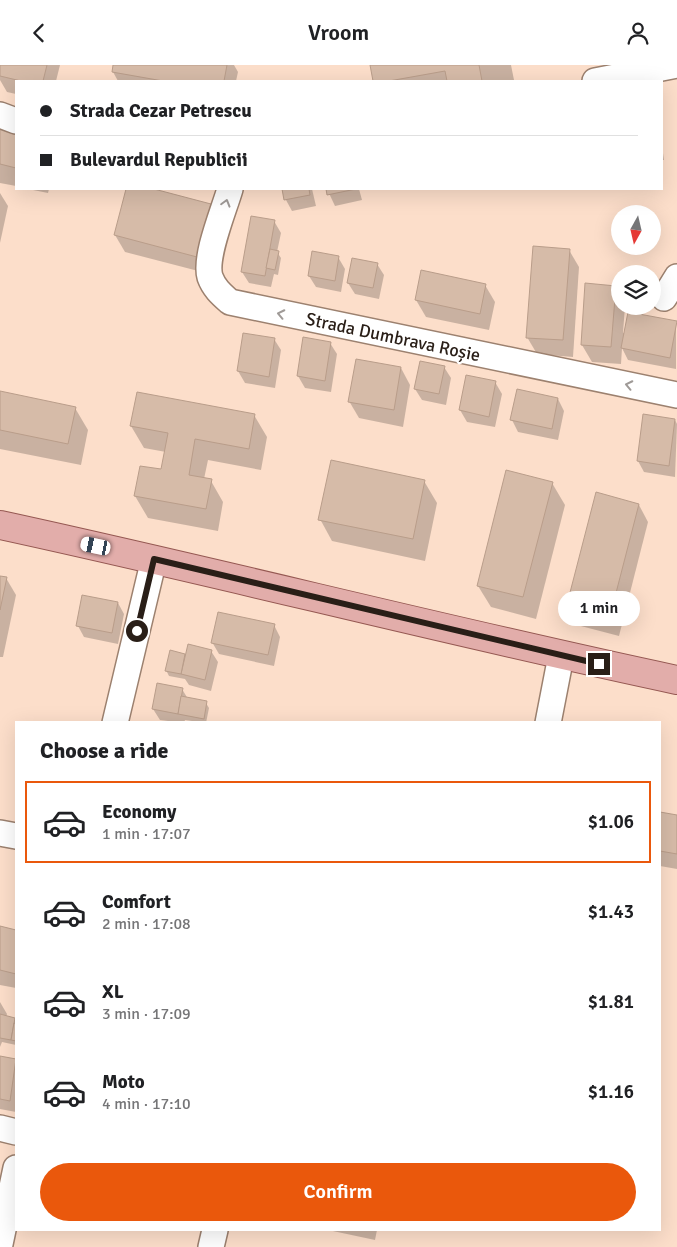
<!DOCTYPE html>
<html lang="en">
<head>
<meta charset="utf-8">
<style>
	body { margin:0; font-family:Signika,sans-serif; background:#f2f2f2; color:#202124; height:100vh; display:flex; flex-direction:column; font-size:19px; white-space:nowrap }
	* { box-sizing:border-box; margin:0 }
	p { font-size:16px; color:#757577 }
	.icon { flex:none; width:28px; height:28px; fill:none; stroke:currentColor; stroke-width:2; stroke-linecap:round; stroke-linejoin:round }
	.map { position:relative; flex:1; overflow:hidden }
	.drawer { position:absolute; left:15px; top:656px; width:646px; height:510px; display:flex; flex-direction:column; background:#fff; border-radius:0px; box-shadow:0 5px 20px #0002 }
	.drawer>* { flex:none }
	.hud { position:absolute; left:15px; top:15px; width:648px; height:110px; border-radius:0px; box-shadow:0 5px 20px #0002; display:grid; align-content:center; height:110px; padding:0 25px; background:#fff }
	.needle { width:32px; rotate:188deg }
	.controls { position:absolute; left:611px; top:140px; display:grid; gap:10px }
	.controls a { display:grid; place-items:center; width:50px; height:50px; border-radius:50%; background:#fff; box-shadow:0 5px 20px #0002; font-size:25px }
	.end { position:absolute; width:22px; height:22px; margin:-11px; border:6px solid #291e17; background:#fff; box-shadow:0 0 0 2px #fff }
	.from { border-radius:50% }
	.bubble { position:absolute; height:35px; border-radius:18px; background:#fff; box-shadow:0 5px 20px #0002; font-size:16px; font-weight:600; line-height:35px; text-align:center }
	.car { position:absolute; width:15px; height:30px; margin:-15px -8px; border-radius:6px; box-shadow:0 0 4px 1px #0007; background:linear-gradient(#fff 24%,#345 0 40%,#fff 0 76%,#345 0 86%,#fff 0) }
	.hud b { display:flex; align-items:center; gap:18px; height:48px; font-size:19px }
	.hud b+b { border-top:1px solid #e0e0e0 }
	.hud i { width:12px; height:12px; background:#202124 }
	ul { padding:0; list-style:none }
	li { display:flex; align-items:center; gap:15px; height:82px; margin:0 10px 8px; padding:0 15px; border:2px solid transparent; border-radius:0px }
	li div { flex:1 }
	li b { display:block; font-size:19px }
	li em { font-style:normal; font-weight:600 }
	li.selected { border-color:#ea580c }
	li>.icon { width:45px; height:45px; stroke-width:1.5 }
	h2 { padding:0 25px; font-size:22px; line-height:60px }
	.cta { display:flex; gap:10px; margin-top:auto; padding:10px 25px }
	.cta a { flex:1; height:58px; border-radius:30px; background:#ea580c; color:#fff; font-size:20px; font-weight:600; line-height:58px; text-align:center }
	header { display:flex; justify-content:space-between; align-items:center; height:65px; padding:0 25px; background:#fff; font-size:22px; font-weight:600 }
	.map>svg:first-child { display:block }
	.shadow { fill:#0003 }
	.building { fill:#d6bba8; stroke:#b99d8a }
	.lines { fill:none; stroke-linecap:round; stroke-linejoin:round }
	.minor-casing { stroke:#9c816f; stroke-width:28 }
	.major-casing { stroke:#955852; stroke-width:30 }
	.minor { stroke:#fff; stroke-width:25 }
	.major { stroke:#e2adaa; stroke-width:28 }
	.oneway { stroke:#9f9a97 }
	.route { stroke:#291e17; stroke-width:6 }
	.labels { text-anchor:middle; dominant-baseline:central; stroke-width:4.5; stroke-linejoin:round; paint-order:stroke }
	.street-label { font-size:18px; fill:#291e17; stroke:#fff }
</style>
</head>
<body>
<header><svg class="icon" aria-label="back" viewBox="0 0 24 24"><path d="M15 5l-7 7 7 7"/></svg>Vroom<svg class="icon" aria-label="person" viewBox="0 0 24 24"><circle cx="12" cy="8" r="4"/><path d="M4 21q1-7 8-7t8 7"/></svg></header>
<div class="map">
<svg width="677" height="1182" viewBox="0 0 677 1182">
	<rect width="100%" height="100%" fill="#fcdeca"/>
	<!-- shadow -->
	<g class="shadow">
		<polygon points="0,0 60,0 56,16 16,16 16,29 7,27 0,15"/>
		<polygon points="114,0 234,0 238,7 236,16 118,16 113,7"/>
		<polygon points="372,0 511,0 514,15 375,16"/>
		<polygon points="0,65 16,68 16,121 0,118"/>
		<polygon points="661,75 664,95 661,95"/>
		<polygon points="28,124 49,124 48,128"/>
		<polygon points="127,124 149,124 210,140 220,157 206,208 125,187 115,170"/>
		<polygon points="283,124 312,124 316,141 292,146 286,135"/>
		<polygon points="327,124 359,124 362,135 335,141"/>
		<polygon points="0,128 8,141 0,178"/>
		<polygon points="274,156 281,168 277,187 281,193 278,210 274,209 271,222 249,218 242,207"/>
		<polygon points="569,185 579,202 573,292 537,289 527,272"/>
		<polygon points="338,192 345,204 341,227 316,222 309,211"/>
		<polygon points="377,199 384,210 379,234 355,229 348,218"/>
		<polygon points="485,220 495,237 489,265 426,252 416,235"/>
		<polygon points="616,222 620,230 620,241 625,241 623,268 676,257 676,304 628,295 622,283 621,299 592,297 582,280"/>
		<polygon points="244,269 274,274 281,285 275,323 245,318 238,306"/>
		<polygon points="304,273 330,278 337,289 331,327 305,323 298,311"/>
		<polygon points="444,302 451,313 446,340 422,335 415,324"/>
		<polygon points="401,303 410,320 403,362 359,353 349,336"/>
		<polygon points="495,317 502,329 495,362 467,357 460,345"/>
		<polygon points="0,328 75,343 88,365 81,400 0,384"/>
		<polygon points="558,334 564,346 558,375 518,367 512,355"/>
		<polygon points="254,350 267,372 261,405 208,395 204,414 211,416 223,437 218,466 148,453 135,431 162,406 166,387 144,383 131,361"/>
		<polygon points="675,355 677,359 675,412 644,407 638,396"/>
		<polygon points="424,416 437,438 425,496 332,476 320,454"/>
		<polygon points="552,418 565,440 536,554 491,542 478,521"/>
		<polygon points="639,440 648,457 619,571 577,560 567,543"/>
		<polygon points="0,512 6,513 16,530 3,592 0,592"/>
		<polygon points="118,538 124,549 118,579 84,572 78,561"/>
		<polygon points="274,560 280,572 274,601 219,589 212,577"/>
		<polygon points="211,586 218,597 211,626 189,620 185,614 169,611 166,605 185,590 186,592"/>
		<polygon points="182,624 188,634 206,638 209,643 206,658 185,655 184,658 160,655 153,644"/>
		<polygon points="660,748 677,752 677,804 660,801"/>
		<polygon points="0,863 16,866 16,923 0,920"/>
		<polygon points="0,937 7,949 6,952 14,954 16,957 16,980 2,977 0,982"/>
		<polygon points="0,993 16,996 16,1047 0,1044"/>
		<polygon points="328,1165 377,1165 375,1175"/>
	</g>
	<!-- building -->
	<g class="building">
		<polygon points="0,0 47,0 43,16 21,16 0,11"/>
		<polygon points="113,0 227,0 224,16 163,16 112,7"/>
		<polygon points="370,0 479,0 482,16 447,16 445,6 389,16 373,16"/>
		<polygon points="0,64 16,67 16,103 0,99"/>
		<polygon points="126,124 154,124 211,139 197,192 114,170"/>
		<polygon points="282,124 309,124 310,130 284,135"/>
		<polygon points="326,124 356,124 327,130"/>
		<polygon points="251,151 275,155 265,211 241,207"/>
		<polygon points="533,181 570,184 563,275 526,273"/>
		<polygon points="270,184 279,186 275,205 266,203"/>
		<polygon points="312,186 339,191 335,216 308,211"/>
		<polygon points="352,193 378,198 373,223 347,218"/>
		<polygon points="421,205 486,219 480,249 415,235"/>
		<polygon points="585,218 616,221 611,282 581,280"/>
		<polygon points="628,247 677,256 670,293 621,283"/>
		<polygon points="243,268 275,273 269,312 237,306"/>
		<polygon points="303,272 331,277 325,316 297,311"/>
		<polygon points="356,294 401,302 394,345 348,337"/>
		<polygon points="420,296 445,301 439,329 414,324"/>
		<polygon points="466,310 496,316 489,352 459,345"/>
		<polygon points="517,324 558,333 552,364 510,355"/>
		<polygon points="0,326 76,342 68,379 0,365"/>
		<polygon points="137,327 255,349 249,384 195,374 189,410 212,414 206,444 134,431 140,401 161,404 168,368 130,361"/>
		<polygon points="643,349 675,354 669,401 637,396"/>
		<polygon points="331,395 425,415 413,474 318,455"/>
		<polygon points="506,405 553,417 523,532 477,521"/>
		<polygon points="596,427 639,439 609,555 566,543"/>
		<polygon points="0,511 7,512 0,545"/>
		<polygon points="82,530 118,537 112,568 76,561"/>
		<polygon points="218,547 275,559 268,590 211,578"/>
		<polygon points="188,579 212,585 205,615 181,609"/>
		<polygon points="170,585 185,589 181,609 165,606"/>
		<polygon points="157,618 183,623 178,649 152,644"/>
		<polygon points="181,631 207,636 204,654 178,649"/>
		<polygon points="660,747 677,750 677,789 660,786"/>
		<polygon points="0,861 16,865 16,909 0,905"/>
		<polygon points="0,949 15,953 11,975 0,973"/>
		<polygon points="14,958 16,959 16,976 11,975"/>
		<polygon points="0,991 16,994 10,1036 0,1034"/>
	</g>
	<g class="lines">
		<defs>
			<g id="minor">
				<polyline points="595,16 677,0"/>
				<polyline points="0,50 16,56"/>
				<path d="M230,124C224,145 204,192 210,212C214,223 221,229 230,237L677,330"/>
				<polyline points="664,233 677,212"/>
				<polyline points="115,658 154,494"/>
				<polyline points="548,658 561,591"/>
				<polyline points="0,768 16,771"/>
				<polyline points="0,1063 16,1067"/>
				<polyline points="0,1179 16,1103"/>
				<polyline points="211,1182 215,1165"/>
			</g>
			<path id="major" d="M0,460C226,509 450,567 677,615"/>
		</defs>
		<!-- minor casing -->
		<use href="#minor" class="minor-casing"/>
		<!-- major casing -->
		<use href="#major" class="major-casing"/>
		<!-- minor -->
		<use href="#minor" class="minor"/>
		<!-- major -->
		<use href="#major" class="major"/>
	</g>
	<!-- one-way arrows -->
	<defs><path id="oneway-chevron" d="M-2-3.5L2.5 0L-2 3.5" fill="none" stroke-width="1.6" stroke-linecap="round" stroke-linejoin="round" transform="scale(1.25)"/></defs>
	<g class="oneway">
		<use href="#oneway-chevron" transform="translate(226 138) rotate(-74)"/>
		<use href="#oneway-chevron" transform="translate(281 249) rotate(-168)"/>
		<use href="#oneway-chevron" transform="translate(629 320) rotate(-168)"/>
	</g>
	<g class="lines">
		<!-- route -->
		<polyline class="route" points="137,566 154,494 599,599"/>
	</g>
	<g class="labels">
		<!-- street labels -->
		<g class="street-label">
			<text transform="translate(393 272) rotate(12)">Strada Dumbrava Roșie</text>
		</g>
	</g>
</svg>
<div class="controls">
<a><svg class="needle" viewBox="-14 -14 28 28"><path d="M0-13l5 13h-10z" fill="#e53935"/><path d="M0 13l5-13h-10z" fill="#757577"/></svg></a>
<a><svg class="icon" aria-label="layers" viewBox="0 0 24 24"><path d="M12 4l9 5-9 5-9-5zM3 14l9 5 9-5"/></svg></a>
</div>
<i class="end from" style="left:137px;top:566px"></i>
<i class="end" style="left:599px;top:599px"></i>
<div class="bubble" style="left:558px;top:526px;width:82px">1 min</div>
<i class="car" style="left:96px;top:481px;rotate:282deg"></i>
<div class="hud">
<b><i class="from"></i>Strada Cezar Petrescu</b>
<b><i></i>Bulevardul Republicii</b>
</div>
<section class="drawer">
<h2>Choose a ride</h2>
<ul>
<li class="selected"><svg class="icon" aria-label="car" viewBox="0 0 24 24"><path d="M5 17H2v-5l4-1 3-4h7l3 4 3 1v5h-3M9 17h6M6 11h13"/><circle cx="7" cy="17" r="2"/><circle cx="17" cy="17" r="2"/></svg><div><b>Economy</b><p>1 min · 17:07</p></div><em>$1.06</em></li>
<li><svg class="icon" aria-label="car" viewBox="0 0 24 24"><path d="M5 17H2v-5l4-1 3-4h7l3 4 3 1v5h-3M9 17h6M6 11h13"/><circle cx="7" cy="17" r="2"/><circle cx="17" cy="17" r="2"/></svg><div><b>Comfort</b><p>2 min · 17:08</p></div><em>$1.43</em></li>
<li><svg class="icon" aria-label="car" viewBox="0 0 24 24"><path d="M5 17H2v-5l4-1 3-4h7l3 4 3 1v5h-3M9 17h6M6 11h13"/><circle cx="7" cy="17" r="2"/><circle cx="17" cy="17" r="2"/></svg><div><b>XL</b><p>3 min · 17:09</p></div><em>$1.81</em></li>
<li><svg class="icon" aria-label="car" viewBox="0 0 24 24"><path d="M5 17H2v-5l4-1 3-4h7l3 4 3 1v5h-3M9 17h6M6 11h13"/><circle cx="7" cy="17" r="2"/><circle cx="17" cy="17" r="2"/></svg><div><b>Moto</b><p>4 min · 17:10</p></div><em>$1.16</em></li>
</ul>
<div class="cta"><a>Confirm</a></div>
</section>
</div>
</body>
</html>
